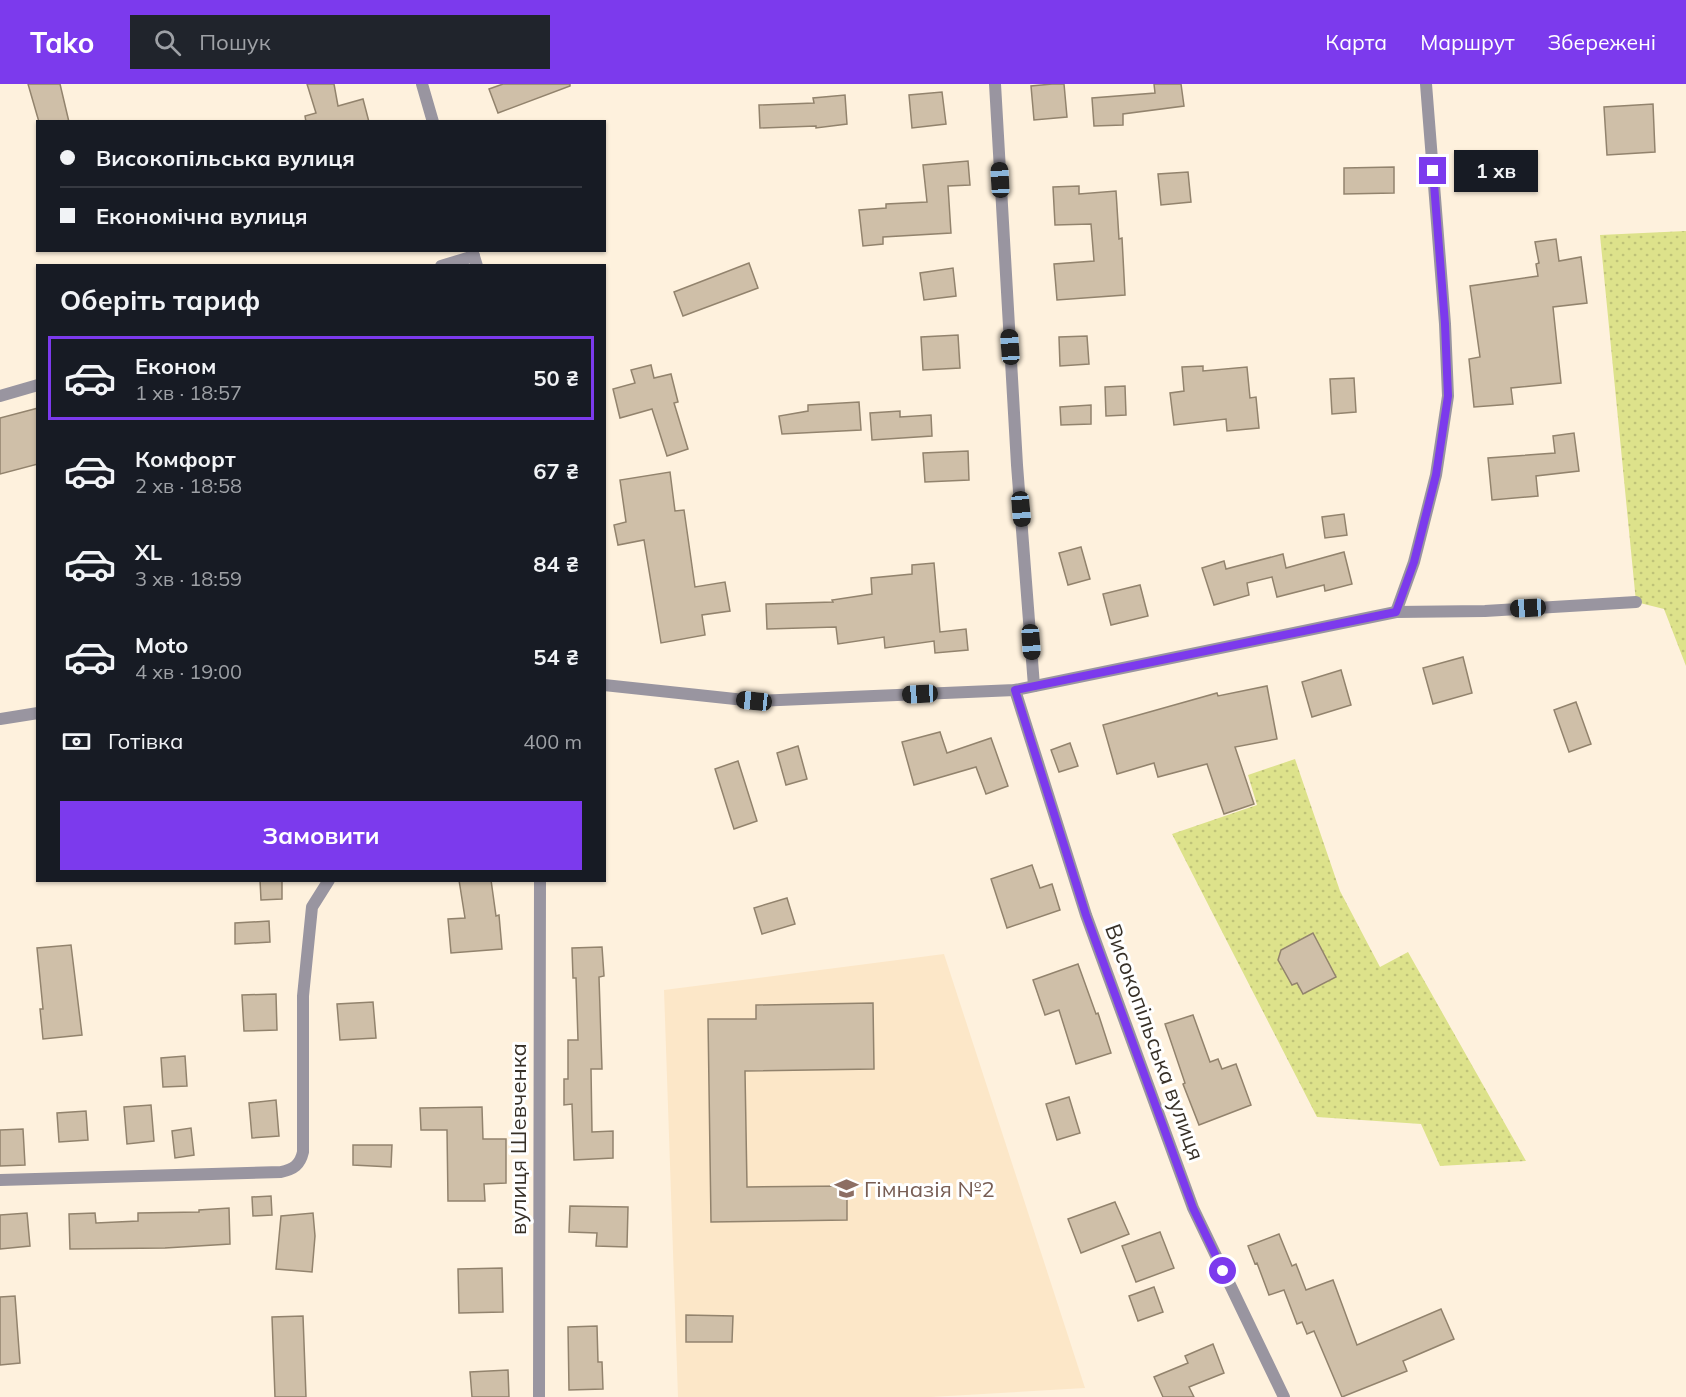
<!DOCTYPE html>
<html lang="uk">
<head>
<meta charset="utf-8">
<style>
	body { margin:0; font-family:Mulish,sans-serif; background:#20242c; color:#f1f3f6; height:100vh; display:flex; flex-direction:column; font-size:22px; white-space:nowrap }
	* { box-sizing:border-box; margin:0 }
	p { font-size:20px; color:#9ea1a6 }
	.icon { flex:none; width:33px; height:33px; fill:none; stroke:currentColor; stroke-width:2; stroke-linecap:round; stroke-linejoin:round }
	.map { position:relative; flex:1; overflow:hidden }
	.drawer { position:absolute; left:36px; top:180px; width:570px; height:618px; display:flex; flex-direction:column; background:#171b24; border-radius:0px; box-shadow:0 2px 4px #0004 }
	.drawer>* { flex:none }
	.guide { position:absolute; left:36px; top:36px; width:570px; height:132px; border-radius:0px; box-shadow:0 2px 4px #0004; display:grid; align-content:center; height:132px; padding:0 24px; background:#171b24 }
	.end { position:absolute; width:27px; height:27px; margin:-14px; border:8px solid #7c3aed; background:#fff; box-shadow:0 0 0 3px #fff }
	.from { border-radius:50% }
	.bubble { position:absolute; height:42px; border-radius:0px; background:#171b24; box-shadow:0 2px 4px #0004; font-size:20px; font-weight:700; line-height:42px; text-align:center }
	.car { position:absolute; width:18px; height:36px; margin:-18px -9px; border-radius:8px; box-shadow:0 0 4px 2px #0007; background:linear-gradient(#222 24%,#8ab4d8 0 40%,#222 0 76%,#8ab4d8 0 86%,#222 0) }
	.guide b { display:flex; align-items:center; gap:21px; height:57px; font-size:22px }
	.guide b+b { border-top:2px solid #363941 }
	.guide i { width:15px; height:15px; background:#f1f3f6 }
	ul { padding:0; list-style:none }
	li { display:flex; align-items:center; gap:18px; height:84px; margin:0 12px 9px; padding:0 12px; border:3px solid transparent; border-radius:0px }
	li div { flex:1 }
	li b { display:block; font-size:22px }
	li em { font-style:normal; font-weight:700 }
	li.active { border-color:#7c3aed }
	li>.icon { width:54px; height:54px; stroke-width:1.5 }
	h2 { padding:0 24px; font-size:27px; line-height:72px }
	.pay { display:flex; align-items:center; gap:15px; height:66px; padding:0 24px; font-size:22px }
	.pay p { margin-inline-start:auto }
	.cta { display:flex; gap:12px; margin-top:auto; padding:12px 24px }
	.cta a { flex:1; height:69px; border-radius:0px; background:#7c3aed; color:#fff; font-size:24px; font-weight:700; line-height:69px; text-align:center }
	header { display:flex; align-items:center; gap:36px; box-sizing:border-box; height:84px; padding:0 30px; background:#7c3aed; color:#fff }
	header strong { font-size:28px }
	nav { display:flex; gap:33px; margin-inline-start:auto; font-size:21px }
	.search { width:420px; height:54px; background:#20242c; display:flex; align-items:center; gap:15px; box-sizing:border-box; padding:0 21px; border-radius:0px; color:#9ea1a6; font-size:22px }
	.map>svg:first-child { display:block }
	.built { fill:#fce7c8 }
	.grass { fill:url(#grass-dots) }
	.building { fill:#cfbfa8; stroke:#92836d; stroke-width:1.5 }
	.lines { fill:none; stroke-linecap:round; stroke-linejoin:round }
	.minor { stroke:#9995a0; stroke-width:12 }
	.tertiary { stroke:#9995a0; stroke-width:12 }
	.route { stroke:#7c3aed; stroke-width:8 }
	.labels { text-anchor:middle; dominant-baseline:central; stroke-width:6; stroke-linejoin:round; paint-order:stroke }
	.street-label { font-size:22px; fill:#373027; stroke:#fff }
	.education-label { font-size:22px; fill:#785e54; stroke:#fff; text-anchor:start }
</style>
</head>
<body>
<header>
<strong>Tako</strong>
<div class="search"><svg class="icon" aria-label="search" viewBox="0 0 24 24"><circle cx="10" cy="10" r="6"/><path d="M15 15l6 6"/></svg>Пошук</div>
<nav><a>Карта</a><a>Маршрут</a><a>Збережені</a></nav>
</header>
<div class="map">
<svg width="1686" height="1313" viewBox="0 0 1686 1313">
	<defs>
		<pattern id="grass-dots" width="8" height="8" patternUnits="userSpaceOnUse" patternTransform="scale(1.5)"><rect width="8" height="8" fill="#dde28b"/><path d="M2 2h.1M6 6h.1" fill="none" stroke="#bec278" stroke-width="1.8" stroke-linecap="round"/></pattern>
	</defs>
	<rect width="100%" height="100%" fill="#fef1dd"/>
	<!-- built -->
	<polygon class="built" points="944,870 1085,1304 931,1313 678,1313 664,906"/>
	<!-- grass -->
	<g class="grass">
		<polygon points="1686,147 1686,582 1664,525 1636,518 1600,151"/>
		<polygon points="1295,675 1340,807 1380,883 1408,868 1526,1077 1440,1082 1421,1040 1317,1033 1172,750 1257,721 1248,691"/>
	</g>
	<!-- building -->
	<g class="building">
		<polygon points="28,0 60,0 69,38 39,38"/>
		<polygon points="307,0 334,0 338,22 363,15 369,38 306,38 305,32 316,29"/>
		<polygon points="503,0 570,0 570,2 498,29 489,5"/>
		<polygon points="1052,0 1064,0 1067,33 1034,36 1031,2"/>
		<polygon points="1154,0 1181,0 1184,22 1123,30 1123,41 1094,42 1092,14 1155,9"/>
		<polygon points="942,8 946,40 912,44 909,11"/>
		<polygon points="845,11 847,40 816,44 816,42 760,44 759,21 814,19 813,14"/>
		<polygon points="1653,20 1655,68 1607,71 1604,23"/>
		<polygon points="968,77 970,101 948,102 951,149 883,153 883,160 863,162 859,126 886,124 886,120 927,118 923,81"/>
		<polygon points="1394,83 1394,109 1344,110 1344,84"/>
		<polygon points="1188,88 1191,118 1161,121 1158,90"/>
		<polygon points="1079,102 1079,110 1116,107 1119,155 1122,154 1125,211 1057,216 1054,180 1094,177 1091,140 1055,141 1053,103"/>
		<polygon points="1556,155 1559,177 1581,173 1587,219 1553,223 1561,299 1511,304 1513,320 1474,323 1469,275 1480,273 1470,202 1538,192 1536,180 1539,179 1535,158"/>
		<polygon points="749,179 758,204 683,232 674,208"/>
		<polygon points="953,184 956,212 924,216 920,189"/>
		<polygon points="958,251 960,284 923,286 921,253"/>
		<polygon points="1087,252 1089,280 1060,282 1059,253"/>
		<polygon points="651,281 654,294 671,290 678,318 674,319 688,365 667,372 652,325 620,334 613,305 635,299 631,286"/>
		<polygon points="1203,282 1203,287 1247,283 1250,314 1256,313 1259,344 1227,347 1226,335 1174,341 1170,309 1184,307 1182,283"/>
		<polygon points="1354,294 1356,328 1332,330 1330,295"/>
		<polygon points="1125,302 1126,331 1106,332 1105,303"/>
		<polygon points="859,318 861,346 782,350 779,332 808,327 808,321"/>
		<polygon points="1091,321 1091,340 1061,341 1060,323"/>
		<polygon points="38,324 38,380 0,390 0,334"/>
		<polygon points="900,327 900,333 931,331 932,352 872,356 870,329"/>
		<polygon points="1574,349 1579,387 1536,392 1538,412 1492,416 1488,374 1555,369 1553,352"/>
		<polygon points="968,367 969,396 925,398 923,369"/>
		<polygon points="670,388 675,427 684,426 695,503 725,498 730,527 702,531 705,551 661,559 644,456 618,461 614,441 626,438 620,396"/>
		<polygon points="1344,430 1347,451 1325,454 1322,433"/>
		<polygon points="1081,463 1090,495 1068,501 1059,469"/>
		<polygon points="1344,468 1352,500 1325,507 1324,501 1277,513 1272,493 1247,499 1249,511 1214,521 1202,484 1224,477 1226,485 1283,470 1286,484"/>
		<polygon points="934,479 940,548 966,545 968,566 935,569 934,557 885,564 884,553 838,560 836,543 767,545 766,520 833,518 832,516 872,510 871,494 912,490 912,481"/>
		<polygon points="1140,501 1148,532 1111,541 1103,510"/>
		<polygon points="1463,573 1472,609 1433,620 1423,584"/>
		<polygon points="1341,586 1351,621 1312,633 1302,598"/>
		<polygon points="1267,602 1277,655 1235,663 1254,720 1224,730 1207,680 1158,693 1154,679 1117,690 1103,641 1217,609 1218,612"/>
		<polygon points="1576,618 1591,660 1569,668 1554,626"/>
		<polygon points="940,648 947,669 991,654 1008,702 986,710 976,683 914,701 902,658"/>
		<polygon points="1070,659 1078,682 1059,688 1051,666"/>
		<polygon points="798,662 807,695 786,701 777,669"/>
		<polygon points="738,677 757,737 734,745 715,685"/>
		<polygon points="1032,781 1040,804 1052,800 1060,826 1007,844 991,795"/>
		<polygon points="260,796 282,796 282,815 261,816"/>
		<polygon points="459,796 491,796 496,832 499,831 502,865 451,869 448,835 465,834"/>
		<polygon points="787,814 795,840 762,850 754,824"/>
		<polygon points="269,837 270,858 235,860 235,839"/>
		<polygon points="1313,849 1336,893 1303,910 1297,899 1292,901 1278,876 1281,866"/>
		<polygon points="71,861 82,951 43,955 40,925 43,925 37,864"/>
		<polygon points="602,863 604,892 599,893 602,985 591,985 592,1048 613,1047 613,1074 574,1076 572,1020 564,1021 564,995 568,995 568,956 578,956 576,894 573,894 572,864"/>
		<polygon points="1078,880 1096,930 1098,929 1111,969 1076,980 1059,926 1045,931 1033,896"/>
		<polygon points="276,910 277,946 244,947 242,911"/>
		<polygon points="373,918 376,954 340,956 337,920"/>
		<polygon points="873,919 874,985 745,987 747,1103 847,1102 847,1136 711,1138 708,935 756,935 756,921"/>
		<polygon points="1193,931 1210,978 1218,975 1222,985 1236,980 1251,1021 1199,1041 1183,1000 1185,999 1165,940"/>
		<polygon points="185,972 187,1002 163,1003 161,974"/>
		<polygon points="1069,1013 1080,1049 1057,1056 1046,1020"/>
		<polygon points="276,1016 279,1052 252,1054 249,1019"/>
		<polygon points="151,1021 154,1057 127,1060 124,1023"/>
		<polygon points="482,1023 483,1055 506,1055 506,1099 484,1100 485,1117 448,1117 447,1046 421,1046 420,1024"/>
		<polygon points="86,1027 88,1056 59,1058 57,1029"/>
		<polygon points="191,1044 194,1071 175,1074 172,1047"/>
		<polygon points="23,1045 25,1081 0,1082 0,1046"/>
		<polygon points="353,1061 392,1061 391,1083 353,1081"/>
		<polygon points="271,1112 272,1131 253,1132 252,1113"/>
		<polygon points="1115,1118 1129,1150 1081,1169 1068,1135"/>
		<polygon points="570,1122 628,1123 627,1163 596,1162 597,1149 569,1148"/>
		<polygon points="229,1124 230,1160 165,1164 70,1165 69,1130 95,1129 96,1139 138,1137 138,1129 199,1128 199,1126"/>
		<polygon points="27,1129 30,1162 0,1165 0,1131"/>
		<polygon points="313,1129 315,1152 312,1188 276,1185 281,1132"/>
		<polygon points="1160,1148 1174,1184 1136,1198 1122,1162"/>
		<polygon points="1279,1150 1292,1182 1296,1180 1306,1206 1333,1196 1357,1261 1441,1225 1454,1255 1403,1277 1407,1287 1342,1313 1314,1247 1307,1250 1302,1238 1297,1240 1284,1206 1269,1211 1257,1179 1255,1180 1248,1162"/>
		<polygon points="502,1184 503,1228 459,1229 458,1185"/>
		<polygon points="1154,1203 1163,1228 1138,1237 1129,1212"/>
		<polygon points="15,1212 20,1279 0,1281 0,1213"/>
		<polygon points="686,1231 733,1232 732,1258 686,1258"/>
		<polygon points="303,1232 306,1313 275,1313 272,1233"/>
		<polygon points="597,1242 598,1278 602,1278 603,1305 569,1306 568,1243"/>
		<polygon points="1213,1260 1224,1289 1189,1303 1194,1313 1163,1313 1154,1293 1188,1279 1185,1272"/>
		<polygon points="508,1286 509,1313 472,1313 470,1288"/>
	</g>
	<g class="lines">
		<!-- minor -->
		<g class="minor">
			<polyline points="995,0 1017,381 1034,602"/>
			<polyline points="441,182 474,172"/>
			<polyline points="0,312 38,301"/>
			<polyline points="1396,528 1414,478 1436,391 1448,312 1445,240 1426,0"/>
			<polyline points="604,601 754,617 1015,606 1396,528 1485,527 1636,518"/>
			<polyline points="1015,606 1086,831 1193,1124 1284,1313"/>
			<polyline points="0,635 38,629"/>
			<path d="M0,1096L281,1088C294,1085 300,1081 303,1068V912L312,823L329,796"/>
		</g>
		<!-- tertiary -->
		<g class="tertiary">
			<polyline points="422,0 433,38"/>
			<polyline points="472,166 477,182"/>
			<polyline points="539,1313 540,796"/>
		</g>
	</g>
	<g class="lines">
		<!-- route -->
		<polyline class="route" points="1223,1187 1193,1124 1086,831 1015,606 1396,528 1414,478 1436,391 1448,312 1445,240 1433,87"/>
	</g>
	<!-- icons -->
	<defs>
		<symbol id="school-bare" viewBox="-9 -9 18 18"><path d="M0-5L7-2L0 1L-7-2ZM-4 1L0 2.5L4 1V4Q0 6-4 4Z" fill="#8d6e63" stroke="#fff" stroke-width="2.5" paint-order="stroke"/></symbol>
	</defs>
	<g fill-rule="evenodd">
		<use href="#school-bare" x="830" y="1088" width="33" height="33"/>
	</g>
	<g class="labels">
		<!-- street labels -->
		<g class="street-label">
			<text transform="translate(1155 958) rotate(70)">Високопільська вулиця</text>
			<text transform="translate(518 1055) rotate(-90)">вулиця Шевченка</text>
		</g>
		<!-- education labels -->
		<g class="education-label">
			<text x="864" y="1105">Гімназія №2</text>
		</g>
	</g>
</svg>
<i class="end from" style="left:1223px;top:1187px"></i>
<i class="end" style="left:1433px;top:87px"></i>
<div class="bubble" style="left:1454px;top:66px;width:84px">1 хв</div>
<i class="car" style="left:1000px;top:96px;rotate:357deg"></i>
<i class="car" style="left:1010px;top:263px;rotate:356deg"></i>
<i class="car" style="left:1021px;top:425px;rotate:175deg"></i>
<i class="car" style="left:1528px;top:524px;rotate:267deg"></i>
<i class="car" style="left:1031px;top:558px;rotate:176deg"></i>
<i class="car" style="left:920px;top:610px;rotate:267deg"></i>
<i class="car" style="left:754px;top:617px;rotate:276deg"></i>
<div class="guide">
<b><i class="from"></i>Високопільська вулиця</b>
<b><i></i>Економічна вулиця</b>
</div>
<section class="drawer">
<h2>Оберіть тариф</h2>
<ul>
<li class="active"><svg class="icon" aria-label="car" viewBox="0 0 24 24"><path d="M5 17H2v-5l4-1 3-4h7l3 4 3 1v5h-3M9 17h6M6 11h13"/><circle cx="7" cy="17" r="2"/><circle cx="17" cy="17" r="2"/></svg><div><b>Економ</b><p>1 хв · 18:57</p></div><em>50 ₴</em></li>
<li><svg class="icon" aria-label="car" viewBox="0 0 24 24"><path d="M5 17H2v-5l4-1 3-4h7l3 4 3 1v5h-3M9 17h6M6 11h13"/><circle cx="7" cy="17" r="2"/><circle cx="17" cy="17" r="2"/></svg><div><b>Комфорт</b><p>2 хв · 18:58</p></div><em>67 ₴</em></li>
<li><svg class="icon" aria-label="car" viewBox="0 0 24 24"><path d="M5 17H2v-5l4-1 3-4h7l3 4 3 1v5h-3M9 17h6M6 11h13"/><circle cx="7" cy="17" r="2"/><circle cx="17" cy="17" r="2"/></svg><div><b>XL</b><p>3 хв · 18:59</p></div><em>84 ₴</em></li>
<li><svg class="icon" aria-label="car" viewBox="0 0 24 24"><path d="M5 17H2v-5l4-1 3-4h7l3 4 3 1v5h-3M9 17h6M6 11h13"/><circle cx="7" cy="17" r="2"/><circle cx="17" cy="17" r="2"/></svg><div><b>Moto</b><p>4 хв · 19:00</p></div><em>54 ₴</em></li>
</ul>
<div class="pay"><svg class="icon" aria-label="cash" viewBox="0 0 24 24"><path d="M3 7h18v10H3z"/><circle cx="12" cy="12" r="2"/></svg>Готівка<p>400 m</p></div>
<div class="cta"><a>Замовити</a></div>
</section>
</div>
</body>
</html>
